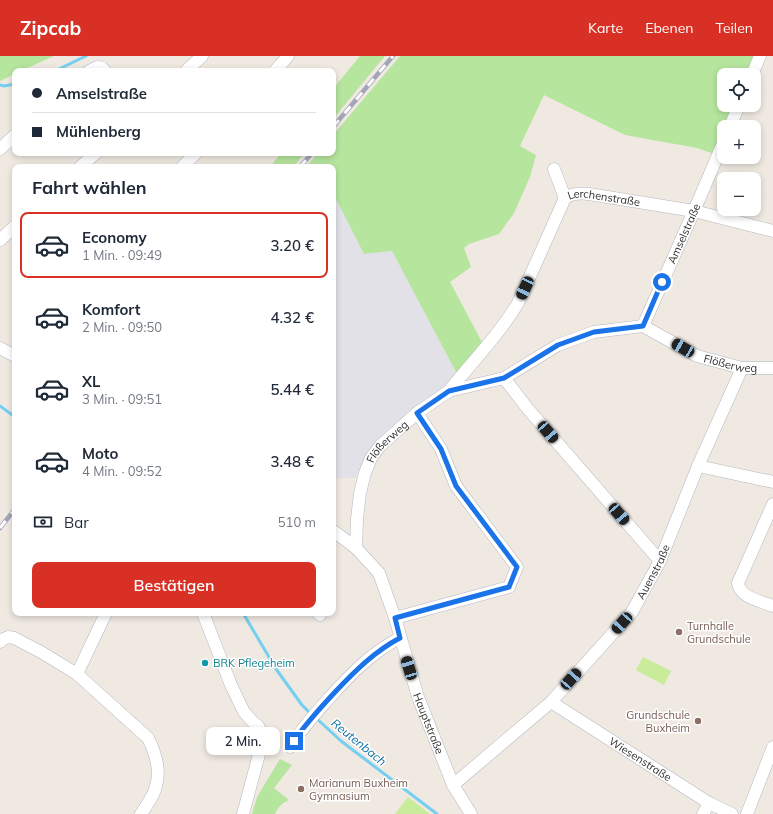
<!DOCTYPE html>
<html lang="de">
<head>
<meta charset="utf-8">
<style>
	body { margin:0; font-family:Mulish,sans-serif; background:#f6f6f7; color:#1f2937; height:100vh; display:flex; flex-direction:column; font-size:15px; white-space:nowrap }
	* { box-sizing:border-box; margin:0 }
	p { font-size:13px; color:#747a83 }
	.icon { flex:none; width:22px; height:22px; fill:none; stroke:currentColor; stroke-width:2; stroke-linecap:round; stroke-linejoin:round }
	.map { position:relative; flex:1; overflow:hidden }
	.panel { position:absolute; left:12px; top:108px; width:324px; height:452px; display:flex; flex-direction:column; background:#fff; border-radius:8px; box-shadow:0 2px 6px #0003 }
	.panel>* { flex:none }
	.guide { position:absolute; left:12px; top:12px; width:324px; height:88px; border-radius:8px; box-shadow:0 2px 6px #0003; display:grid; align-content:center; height:88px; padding:0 20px; background:#fff }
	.tools { position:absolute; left:717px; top:12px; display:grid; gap:8px }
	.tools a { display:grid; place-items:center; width:44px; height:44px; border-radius:8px; background:#fff; box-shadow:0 2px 6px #0003; font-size:20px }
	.end { position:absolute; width:18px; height:18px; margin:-9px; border:5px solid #1a73e8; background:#fff; box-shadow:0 0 0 2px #fff }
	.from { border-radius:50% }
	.bubble { position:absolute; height:28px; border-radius:8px; background:#fff; box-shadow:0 2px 6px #0003; font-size:13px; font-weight:600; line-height:28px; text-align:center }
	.car { position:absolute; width:12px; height:24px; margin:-12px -6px; border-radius:5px; box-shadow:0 0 3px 1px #0007; background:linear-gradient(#222 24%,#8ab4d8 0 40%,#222 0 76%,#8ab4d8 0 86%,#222 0) }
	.guide b { display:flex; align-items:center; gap:14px; height:38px; font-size:15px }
	.guide b+b { border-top:1px solid #e0e1e3 }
	.guide i { width:10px; height:10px; background:#1f2937 }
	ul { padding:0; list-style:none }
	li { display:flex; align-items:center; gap:12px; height:66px; margin:0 8px 6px; padding:0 12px; border:2px solid transparent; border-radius:8px }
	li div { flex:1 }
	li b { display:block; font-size:15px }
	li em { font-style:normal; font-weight:600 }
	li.on { border-color:#d93025 }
	li>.icon { width:36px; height:36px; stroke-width:1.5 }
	h2 { padding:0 20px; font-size:18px; line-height:48px }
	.pay { display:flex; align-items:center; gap:10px; height:44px; padding:0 20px; font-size:15px }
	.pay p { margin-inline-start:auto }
	.cta { display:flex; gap:8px; margin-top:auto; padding:8px 20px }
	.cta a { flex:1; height:46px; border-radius:8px; background:#d93025; color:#fff; font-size:16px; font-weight:600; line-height:46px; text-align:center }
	header { display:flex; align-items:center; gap:24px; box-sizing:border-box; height:56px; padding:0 20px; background:#d93025; color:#fff }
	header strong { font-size:19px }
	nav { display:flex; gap:22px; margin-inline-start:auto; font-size:14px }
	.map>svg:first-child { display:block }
	.industrial { fill:#e3e1e8 }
	.green { fill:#b6e59e }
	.pitch { fill:#c9ec9a }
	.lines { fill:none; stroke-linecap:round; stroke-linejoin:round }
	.stream { stroke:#75cff0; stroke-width:3 }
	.minor-casing { stroke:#b4b7c1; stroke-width:13 }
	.minor { stroke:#fff; stroke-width:12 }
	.rail-casing { stroke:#a3a6b8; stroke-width:4.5 }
	.rail { stroke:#fff; stroke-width:3; stroke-dasharray:9; stroke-linecap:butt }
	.route { stroke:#1a73e8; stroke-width:5 }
	.education-dot { fill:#8d6e63; stroke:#fff; stroke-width:1.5 }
	.culture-dot { fill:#0f9aa8; stroke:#fff; stroke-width:1.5 }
	.labels { text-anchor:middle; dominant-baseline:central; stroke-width:3; stroke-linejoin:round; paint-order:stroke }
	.street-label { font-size:11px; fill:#2e2e2e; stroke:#fff }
	.education-label { font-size:11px; fill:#785e54; stroke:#fff; text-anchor:start }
	.culture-label { font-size:11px; fill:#0d838f; stroke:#fff; text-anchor:start }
	.water-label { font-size:12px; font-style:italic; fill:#0d6fa3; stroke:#fff }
</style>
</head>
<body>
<header>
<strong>Zipcab</strong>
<nav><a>Karte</a><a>Ebenen</a><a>Teilen</a></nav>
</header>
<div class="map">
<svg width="773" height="758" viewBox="0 0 773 758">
	<rect width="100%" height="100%" fill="#efe9e1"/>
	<!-- industrial -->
	<polygon class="industrial" points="333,137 364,198 392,195 457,318 432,342 388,377 371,392 355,422 333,422"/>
	<!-- green -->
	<g class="green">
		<polygon points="0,0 54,0 21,15 15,15 15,18 0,25"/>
		<polygon points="360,0 385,0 333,63 333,33"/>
		<polygon points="400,0 755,0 747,19 724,19 724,49 734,49 725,71 724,71 724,73 714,98 697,92 625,79 544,39 520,90 536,99 530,121 514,157 499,178 469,188 464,192 471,211 450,226 483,288 457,318 392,195 364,198 333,137 333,111 306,111 318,97 333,97 333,79"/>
		<polygon points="281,97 305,97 293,111 270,111"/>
		<path d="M280,703L292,709L274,732L289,744C282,747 278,751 275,758H252L257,741Z"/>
	</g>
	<!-- pitch -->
	<g class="pitch">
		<polygon points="643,601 671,615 664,629 636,614"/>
		<polygon points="408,741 430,758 395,758"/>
	</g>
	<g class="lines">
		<!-- stream -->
		<g class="stream">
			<polyline points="55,15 86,0"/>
			<polyline points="0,29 4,30 15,28"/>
			<polyline points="0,350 15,361"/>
			<polyline points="243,557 276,613 302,649 311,658"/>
			<polyline points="315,661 341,685 437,758"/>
		</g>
		<defs>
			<g id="minor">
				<polyline points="89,15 97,11 102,12 105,15"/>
				<polyline points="186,15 202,0"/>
				<polyline points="275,15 288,0"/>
				<polyline points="752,19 760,0"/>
				<polyline points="730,71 739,49"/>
				<polyline points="0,93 15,79"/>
				<polyline points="80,111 96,97"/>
				<polyline points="182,111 196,97"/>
				<polyline points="554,113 565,142"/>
				<polyline points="0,184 15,170"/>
				<path id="s1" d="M643,270L694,155L724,85"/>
				<polyline points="0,292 15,300"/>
				<polyline points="504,322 528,353 660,505"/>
				<path id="s2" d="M449,335C472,306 499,279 518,247L565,142C572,137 580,137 589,138L694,155L773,175"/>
				<polyline points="698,410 773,426"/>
				<path d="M773,448L738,527C740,542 761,545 773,550"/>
				<path id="s3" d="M333,475L339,479L356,492L379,517L395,562L418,641L453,729L471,758"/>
				<path id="s4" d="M356,492L357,463L360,437L365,417L371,402L380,390L417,357L449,335L504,322L558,289L594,276L643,270L697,300L742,312H773"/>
				<polyline points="203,557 231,629 244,656 253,666 258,670 261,676 261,691 243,758"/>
				<polyline points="318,557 320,559"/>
				<polyline points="395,562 509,531 517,511 456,430 441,393 417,357"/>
				<path d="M0,586L2,584L8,581L14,582L41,596L77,618L148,682C155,696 161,714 156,730C154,740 146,750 141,758"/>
				<polyline points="77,618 106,557"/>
				<path id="s5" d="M551,646L709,747L732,758"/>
				<path d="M290,691C301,673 316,657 330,641C351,618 372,596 400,582"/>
				<path id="s6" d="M453,729L551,646L632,556L660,505L698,410L742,312"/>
				<polyline points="703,758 709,747"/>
				<polyline points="747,758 773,691"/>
			</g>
		</defs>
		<!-- minor casing -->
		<use href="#minor" class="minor-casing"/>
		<!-- minor -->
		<use href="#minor" class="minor"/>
		<defs>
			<g id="rail">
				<polyline points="333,71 393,0"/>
				<polyline points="300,111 312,97"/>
				<polyline points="0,472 15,453"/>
			</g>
		</defs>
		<!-- rail casing -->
		<use href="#rail" class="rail-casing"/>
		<!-- rail -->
		<use href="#rail" class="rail"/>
	</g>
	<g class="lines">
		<!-- route -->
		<path class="route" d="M294,685C306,667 321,651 336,635C355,615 375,595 400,582L395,562L509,531L517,511L456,430L441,393L417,357L449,335L504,322L558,289L594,276L643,270L662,226"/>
	</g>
	<!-- markers -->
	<g class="education-dot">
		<circle cx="679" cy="576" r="4"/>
		<circle cx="698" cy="665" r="4"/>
		<circle cx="301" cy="733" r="4"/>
	</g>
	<circle class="culture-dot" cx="205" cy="607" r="4"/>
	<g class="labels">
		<!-- street labels -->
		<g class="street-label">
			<text stroke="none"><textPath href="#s2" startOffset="267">Lerchenstraße</textPath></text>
			<text stroke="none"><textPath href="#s1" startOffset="101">Amselstraße</textPath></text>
			<text stroke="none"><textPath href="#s4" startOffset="499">Flößerweg</textPath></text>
			<text stroke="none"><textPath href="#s4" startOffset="115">Flößerweg</textPath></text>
			<text stroke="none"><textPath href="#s6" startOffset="295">Auenstraße</textPath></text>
			<text stroke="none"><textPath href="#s3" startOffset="221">Hauptstraße</textPath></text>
			<text stroke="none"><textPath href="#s5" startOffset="106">Wiesenstraße</textPath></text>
		</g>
		<!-- education labels -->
		<g class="education-label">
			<text x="687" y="570">Turnhalle<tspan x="687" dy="13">Grundschule</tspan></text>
			<text x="690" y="659" text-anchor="end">Grundschule<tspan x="690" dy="13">Buxheim</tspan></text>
			<text x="309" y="727">Marianum Buxheim<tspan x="309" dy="13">Gymnasium</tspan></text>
		</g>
		<!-- culture labels -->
		<g class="culture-label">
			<text x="213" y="607">BRK Pflegeheim</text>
		</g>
		<!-- water labels -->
		<g class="water-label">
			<text transform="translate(359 686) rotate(39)">Reutenbach</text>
		</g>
	</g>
</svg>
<div class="tools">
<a><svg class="icon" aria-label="locate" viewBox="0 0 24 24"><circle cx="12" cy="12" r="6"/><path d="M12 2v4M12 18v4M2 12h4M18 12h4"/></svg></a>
<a>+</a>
<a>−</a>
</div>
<i class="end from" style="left:662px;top:226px"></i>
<i class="end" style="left:294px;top:685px"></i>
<div class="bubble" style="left:206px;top:671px;width:74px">2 Min.</div>
<i class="car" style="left:525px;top:232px;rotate:205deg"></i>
<i class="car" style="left:683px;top:292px;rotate:300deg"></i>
<i class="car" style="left:548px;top:376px;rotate:139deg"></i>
<i class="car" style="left:619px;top:458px;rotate:139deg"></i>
<i class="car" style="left:622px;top:567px;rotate:222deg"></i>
<i class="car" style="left:409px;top:612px;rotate:343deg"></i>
<i class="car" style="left:571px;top:623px;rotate:42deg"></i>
<div class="guide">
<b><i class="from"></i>Amselstraße</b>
<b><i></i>Mühlenberg</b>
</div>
<section class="panel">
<h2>Fahrt wählen</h2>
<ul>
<li class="on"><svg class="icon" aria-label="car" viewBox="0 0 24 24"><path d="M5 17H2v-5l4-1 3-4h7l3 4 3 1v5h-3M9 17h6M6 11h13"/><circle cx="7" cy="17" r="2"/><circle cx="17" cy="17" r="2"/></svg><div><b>Economy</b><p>1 Min. · 09:49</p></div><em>3.20 €</em></li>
<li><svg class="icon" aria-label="car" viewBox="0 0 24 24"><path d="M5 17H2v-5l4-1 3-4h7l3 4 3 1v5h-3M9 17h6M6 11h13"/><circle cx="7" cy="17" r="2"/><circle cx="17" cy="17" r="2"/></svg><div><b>Komfort</b><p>2 Min. · 09:50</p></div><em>4.32 €</em></li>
<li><svg class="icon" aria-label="car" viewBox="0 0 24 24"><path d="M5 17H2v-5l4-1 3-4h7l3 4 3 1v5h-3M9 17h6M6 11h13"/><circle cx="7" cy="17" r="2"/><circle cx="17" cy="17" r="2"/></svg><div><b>XL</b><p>3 Min. · 09:51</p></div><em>5.44 €</em></li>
<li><svg class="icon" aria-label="car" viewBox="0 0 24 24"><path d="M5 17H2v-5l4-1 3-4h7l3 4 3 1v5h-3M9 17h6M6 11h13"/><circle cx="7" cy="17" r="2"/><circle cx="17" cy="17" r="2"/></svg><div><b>Moto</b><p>4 Min. · 09:52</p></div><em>3.48 €</em></li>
</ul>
<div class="pay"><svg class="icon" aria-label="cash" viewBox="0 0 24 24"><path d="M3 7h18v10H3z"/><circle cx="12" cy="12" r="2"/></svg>Bar<p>510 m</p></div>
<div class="cta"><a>Bestätigen</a></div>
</section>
</div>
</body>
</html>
